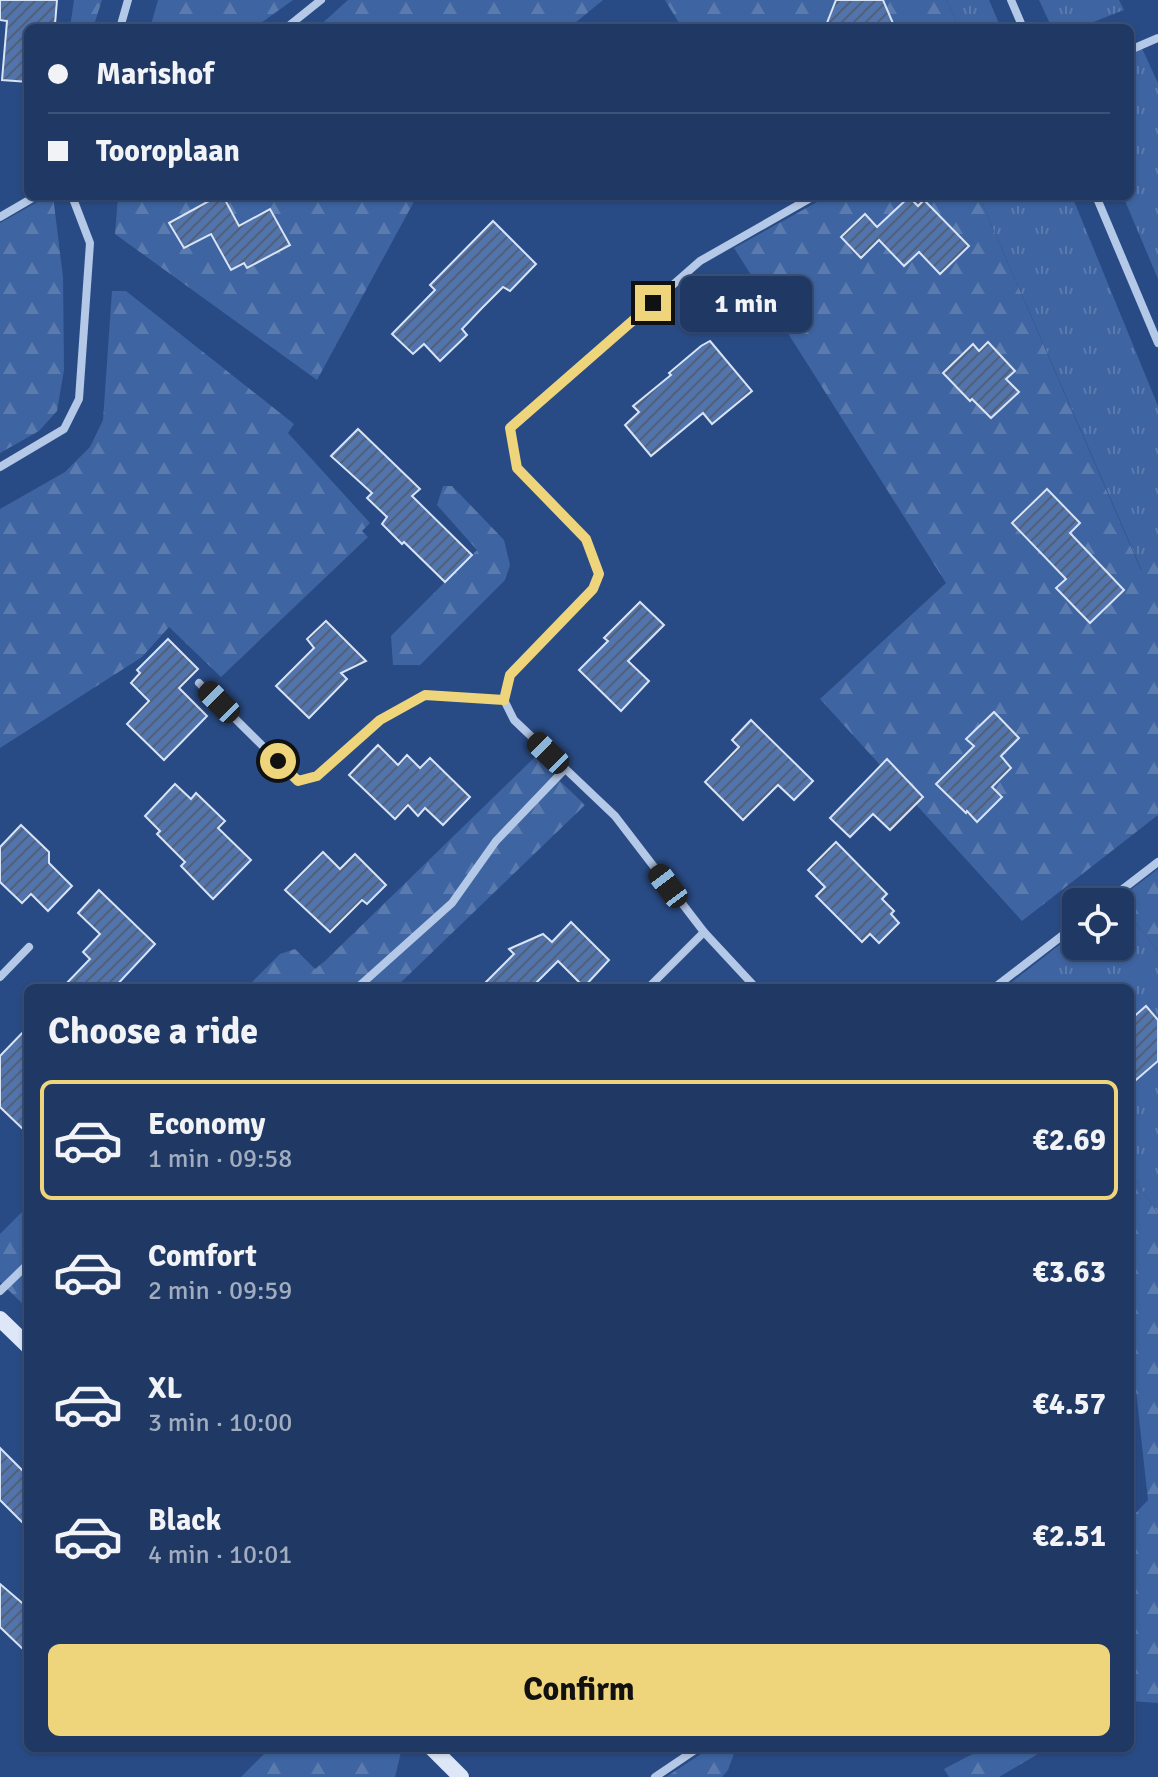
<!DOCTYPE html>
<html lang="en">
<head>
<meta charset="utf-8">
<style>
	body { margin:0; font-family:Signika,sans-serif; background:#273f6a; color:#f1f3f6; height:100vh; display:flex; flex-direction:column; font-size:30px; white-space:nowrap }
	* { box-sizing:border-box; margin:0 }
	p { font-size:26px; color:#a1acbf }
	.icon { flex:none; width:44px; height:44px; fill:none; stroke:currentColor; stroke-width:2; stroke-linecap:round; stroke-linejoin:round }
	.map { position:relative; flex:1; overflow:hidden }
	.details { position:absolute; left:24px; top:984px; width:1110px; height:768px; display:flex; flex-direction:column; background:#1f3864; border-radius:12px; box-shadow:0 2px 6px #0004,0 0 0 2px #3c5278 }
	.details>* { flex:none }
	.guide { position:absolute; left:24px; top:24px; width:1110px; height:176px; border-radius:12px; box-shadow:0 2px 6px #0004,0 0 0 2px #3c5278; display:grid; align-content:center; height:176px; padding:0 24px; background:#1f3864 }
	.fabs { position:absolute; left:1062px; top:888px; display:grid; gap:16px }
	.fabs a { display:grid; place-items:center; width:72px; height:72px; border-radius:12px; background:#1f3864; box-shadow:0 2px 6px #0004,0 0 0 2px #3c5278; font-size:40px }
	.end { position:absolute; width:36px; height:36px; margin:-18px; border:10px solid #eed57b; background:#111; box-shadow:0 0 0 4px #111 }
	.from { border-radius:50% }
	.bubble { position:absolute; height:56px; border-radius:12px; background:#1f3864; box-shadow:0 2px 6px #0004,0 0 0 2px #3c5278; font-size:26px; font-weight:800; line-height:56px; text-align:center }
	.car { position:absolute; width:24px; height:48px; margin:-24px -12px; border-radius:10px; box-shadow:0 0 6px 2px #0007; background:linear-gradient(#222 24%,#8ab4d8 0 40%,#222 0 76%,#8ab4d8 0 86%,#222 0) }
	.guide b { display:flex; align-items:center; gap:28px; height:76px; font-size:30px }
	.guide b+b { border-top:2px solid #3c5278 }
	.guide i { width:20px; height:20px; background:#f1f3f6 }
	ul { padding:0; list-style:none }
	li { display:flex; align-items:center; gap:24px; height:120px; margin:0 16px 12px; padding:0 8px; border:4px solid transparent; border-radius:12px }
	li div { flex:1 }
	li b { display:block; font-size:30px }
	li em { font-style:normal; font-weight:800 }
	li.current { border-color:#eed57b }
	li>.icon { width:72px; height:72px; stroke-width:1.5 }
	h2 { padding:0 24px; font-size:36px; line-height:96px }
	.cta { display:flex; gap:16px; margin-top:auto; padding:16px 24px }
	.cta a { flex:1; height:92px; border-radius:12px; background:#eed57b; color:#111; font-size:32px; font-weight:800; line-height:92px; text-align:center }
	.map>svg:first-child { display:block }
	.grass { fill:url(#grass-tufts) }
	.forest { fill:url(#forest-firs) }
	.building { fill:url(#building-hatch); stroke:#d7e3f6; stroke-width:2 }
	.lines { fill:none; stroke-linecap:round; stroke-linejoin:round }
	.street { stroke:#b4c8e7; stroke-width:8 }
	.secondary { stroke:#dde7f7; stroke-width:16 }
	.route { stroke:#eed57b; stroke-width:10 }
</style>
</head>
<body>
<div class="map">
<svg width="1158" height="1777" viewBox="0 0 1158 1777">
	<defs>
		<pattern id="grass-tufts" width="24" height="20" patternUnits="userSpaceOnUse" patternTransform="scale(2)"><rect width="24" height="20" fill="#3e64a1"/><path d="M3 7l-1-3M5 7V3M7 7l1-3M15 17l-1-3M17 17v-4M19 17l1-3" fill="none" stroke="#5b7baf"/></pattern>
		<pattern id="forest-firs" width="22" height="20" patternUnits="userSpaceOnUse" patternTransform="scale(2)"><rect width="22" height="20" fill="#3e64a1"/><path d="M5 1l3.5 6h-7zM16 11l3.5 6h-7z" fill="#5b7baf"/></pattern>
		<pattern id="building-hatch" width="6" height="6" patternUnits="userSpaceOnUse" patternTransform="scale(2)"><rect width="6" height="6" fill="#5274ac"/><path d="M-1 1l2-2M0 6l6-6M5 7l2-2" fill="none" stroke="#4f607c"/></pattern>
	</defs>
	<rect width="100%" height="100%" fill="#294b85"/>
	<!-- grass -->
	<g class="grass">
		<polygon points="947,0 989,0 1001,28 959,28"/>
		<polygon points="1039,0 1119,0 1124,10 1078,28 1052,28"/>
		<polygon points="1140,44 1158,83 1158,279 1123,196 1130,196 1130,48"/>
		<polygon points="979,196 1072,196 1158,406 1158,555 1142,571"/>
		<polygon points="1120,904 1158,951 1158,1214 1130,1172 1130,988 1004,988 1076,932 1076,946 1120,946"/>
	</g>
	<!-- forest -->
	<g class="forest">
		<polygon points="74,0 102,0 93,28 70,28"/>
		<polygon points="158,0 293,0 254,28 150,28"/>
		<polygon points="348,0 603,0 569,28 317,28"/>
		<polygon points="665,0 947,0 959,28 682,28"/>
		<polygon points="48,196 53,196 63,277 64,370 57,411 39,431 0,453 0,223"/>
		<polygon points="118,196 417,196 317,380 115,234"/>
		<polygon points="828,196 979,196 1141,570 1158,555 1158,815 1022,921 820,699 946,583 734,248"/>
		<polygon points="112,291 126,291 294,424 288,433 370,523 362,531 368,537 221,677 169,627 142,657 0,748 0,509 65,472 90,447 103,420"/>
		<polygon points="443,486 452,486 504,540 510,565 505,580 420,665 393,665 391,636 477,550 437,505"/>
		<polygon points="535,757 585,805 395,988 246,988 280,954 295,949 315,969 325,961"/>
		<polygon points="1158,869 1158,951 1117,900"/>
		<polygon points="1130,1172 1158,1214 1158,1703 1130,1701 1130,1519 1148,1500 1136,1391 1130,1378"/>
		<polygon points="28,1206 28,1309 0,1282 0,1234"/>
		<polygon points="270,1748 402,1748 395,1777 241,1777"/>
		<polygon points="710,1748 736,1748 728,1770 722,1777 666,1777"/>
		<polygon points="984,1748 1048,1748 999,1777 949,1777 944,1769"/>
	</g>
	<!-- building -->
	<g class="building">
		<polygon points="0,0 57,0 55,24 46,23 46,28 28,28 28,82 2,80 7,21 0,20"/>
		<polygon points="836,0 883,0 895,28 825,28"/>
		<polygon points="218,196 223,196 239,226 270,209 290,245 247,268 244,263 231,270 211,234 184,248 169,223"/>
		<polygon points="909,197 918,206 924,200 969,246 940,274 919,252 904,266 879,240 861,258 841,237 865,214 877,227"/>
		<polygon points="493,221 536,264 510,291 503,287 482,308 462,329 467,335 440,361 424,344 413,354 392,334 435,290 430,285"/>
		<polygon points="710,341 752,391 712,424 703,413 651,456 625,425 639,412 633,406 671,375 669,373 701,346"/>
		<polygon points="988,342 1015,371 1006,379 1019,392 991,418 972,399 970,401 943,373 973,344 979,351"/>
		<polygon points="358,429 420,489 412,496 472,555 445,582 404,542 402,544 382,524 387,517 367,498 372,493 331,456"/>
		<polygon points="1047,489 1080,523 1070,533 1124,590 1090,623 1056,588 1066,579 1012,523"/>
		<polygon points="640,602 664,625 628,661 649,681 621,711 579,670 608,641 604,638"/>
		<polygon points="326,621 366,661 341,673 347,679 309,718 276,686 314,648 307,639"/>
		<polygon points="168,639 198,669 179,688 207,716 164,760 127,724 149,701 131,683 140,673 137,670"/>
		<polygon points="994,712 1019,738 1001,756 1011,768 992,787 1002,797 977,822 967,811 966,813 936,784 974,746 966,739"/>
		<polygon points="751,720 813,781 794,800 778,785 743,820 705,782 739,747 732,740"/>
		<polygon points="378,745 398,765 407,755 420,768 430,758 470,797 443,825 425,808 418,816 408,805 395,819 349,775"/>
		<polygon points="887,759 923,797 890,830 873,814 850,837 830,818"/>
		<polygon points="175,784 191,799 196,793 225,821 218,828 251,860 213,899 181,866 185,862 157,834 160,831 145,816"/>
		<polygon points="21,825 49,852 49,863 72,886 48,911 31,894 22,903 0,882 0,847"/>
		<polygon points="836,842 887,894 882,899 894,911 891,914 899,923 879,943 870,934 862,942 816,896 825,887 808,870"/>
		<polygon points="323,852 340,869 355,854 386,885 367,904 362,900 330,932 285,890"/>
		<polygon points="99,890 155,944 114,988 62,988 90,959 83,952 100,934 78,913"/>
		<polygon points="571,922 609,960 584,987 558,961 531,988 480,988 514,954 509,949 543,934 552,942"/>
		<polygon points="1146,1006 1158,1020 1158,1061 1130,1085 1130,1020"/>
		<polygon points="28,1027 28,1134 0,1107 0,1056"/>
		<polygon points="0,1448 28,1476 28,1528 0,1500"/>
		<polygon points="0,1584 28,1608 28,1654 0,1627"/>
	</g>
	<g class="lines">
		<!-- street -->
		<g class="street">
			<polyline points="1011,0 1023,28"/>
			<polyline points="120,28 128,0"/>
			<polyline points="286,28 321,0"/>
			<polyline points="1130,50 1158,38"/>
			<polyline points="1096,196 1158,343"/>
			<polyline points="0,217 36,196"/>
			<polyline points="0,467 64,429 79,399 90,243 72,196"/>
			<polyline points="199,683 298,781 317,776 380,720 425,695 504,700"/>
			<polyline points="1106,902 1158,862"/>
			<polyline points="0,977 29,947"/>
			<polyline points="357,988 452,903 496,841 565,769"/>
			<polyline points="648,988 704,932"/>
			<polyline points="756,988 704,932 615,816 514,720 504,700 510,675 593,589 599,574 586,539 517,468 510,428 700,261 814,196"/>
			<polyline points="994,988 1076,925"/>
			<polyline points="0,1291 28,1264"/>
			<polyline points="655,1777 698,1748"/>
		</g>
		<!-- secondary -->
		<g class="secondary">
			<polyline points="0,1319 28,1346"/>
			<polyline points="432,1748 461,1777"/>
		</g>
	</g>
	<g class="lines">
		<!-- route -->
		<polyline class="route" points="278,761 298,781 317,776 380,720 425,695 504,700 510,675 593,589 599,574 586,539 517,468 510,428 653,303"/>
	</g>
</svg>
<div class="fabs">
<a><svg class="icon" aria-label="locate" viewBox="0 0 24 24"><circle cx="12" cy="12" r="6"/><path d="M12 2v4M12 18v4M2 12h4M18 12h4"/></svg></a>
</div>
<i class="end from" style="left:278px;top:761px"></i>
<i class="end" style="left:653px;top:303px"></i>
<div class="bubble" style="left:680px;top:276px;width:132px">1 min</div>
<i class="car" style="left:219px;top:702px;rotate:315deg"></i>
<i class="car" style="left:548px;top:753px;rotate:314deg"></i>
<i class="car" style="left:668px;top:886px;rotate:323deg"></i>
<div class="guide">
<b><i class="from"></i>Marishof</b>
<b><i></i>Tooroplaan</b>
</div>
<section class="details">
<h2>Choose a ride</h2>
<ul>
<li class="current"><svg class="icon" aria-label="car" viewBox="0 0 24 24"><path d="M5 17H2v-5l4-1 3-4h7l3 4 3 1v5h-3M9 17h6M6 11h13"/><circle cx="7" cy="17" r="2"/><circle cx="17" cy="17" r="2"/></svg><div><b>Economy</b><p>1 min · 09:58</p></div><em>€2.69</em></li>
<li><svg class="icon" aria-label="car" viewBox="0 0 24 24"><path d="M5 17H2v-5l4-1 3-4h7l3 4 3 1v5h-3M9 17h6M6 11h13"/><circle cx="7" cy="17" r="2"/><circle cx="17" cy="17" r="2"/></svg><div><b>Comfort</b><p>2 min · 09:59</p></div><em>€3.63</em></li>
<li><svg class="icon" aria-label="car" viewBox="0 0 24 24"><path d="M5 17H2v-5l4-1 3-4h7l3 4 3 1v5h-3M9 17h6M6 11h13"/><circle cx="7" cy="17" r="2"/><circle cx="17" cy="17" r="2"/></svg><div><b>XL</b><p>3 min · 10:00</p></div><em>€4.57</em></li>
<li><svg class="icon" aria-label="car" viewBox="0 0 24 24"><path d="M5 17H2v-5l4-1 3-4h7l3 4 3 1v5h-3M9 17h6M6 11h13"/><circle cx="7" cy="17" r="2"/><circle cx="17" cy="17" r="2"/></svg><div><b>Black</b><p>4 min · 10:01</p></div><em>€2.51</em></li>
</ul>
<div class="cta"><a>Confirm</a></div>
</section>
</div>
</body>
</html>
